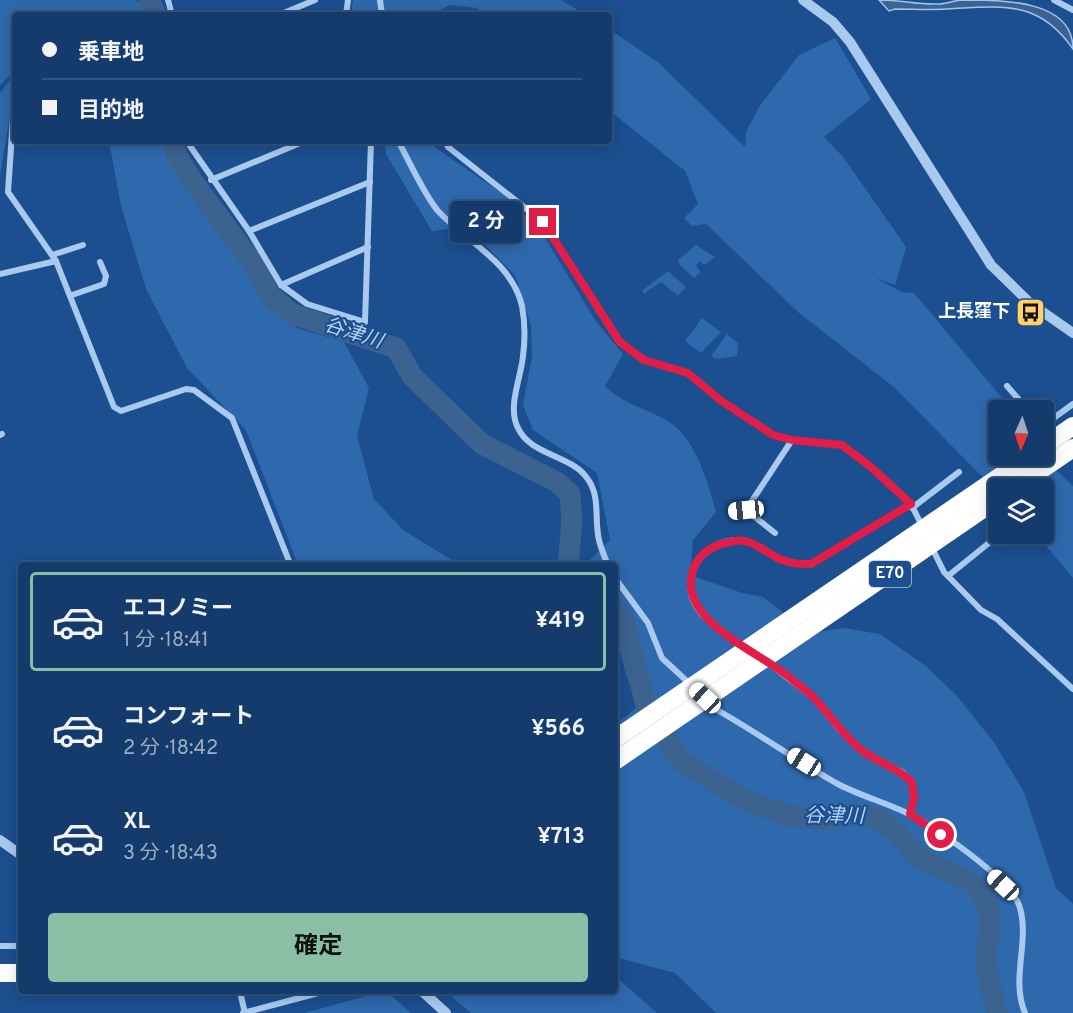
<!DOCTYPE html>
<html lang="ja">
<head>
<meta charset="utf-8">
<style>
	body { margin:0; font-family:Overpass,"Noto Sans JP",sans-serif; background:#214673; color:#f1f3f6; height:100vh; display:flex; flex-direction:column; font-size:22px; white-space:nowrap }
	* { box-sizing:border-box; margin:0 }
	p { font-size:20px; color:#9dadc1 }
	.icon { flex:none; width:33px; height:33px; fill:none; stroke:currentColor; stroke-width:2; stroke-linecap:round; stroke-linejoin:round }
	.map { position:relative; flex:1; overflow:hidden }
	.sheet { position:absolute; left:18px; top:562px; width:600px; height:432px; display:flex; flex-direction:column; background:#143b6b; border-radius:6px; box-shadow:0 3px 15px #0003,0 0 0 2px #33557e }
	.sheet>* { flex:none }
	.guide { position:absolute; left:12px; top:12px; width:600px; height:132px; border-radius:6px; box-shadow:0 3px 15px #0003,0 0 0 2px #33557e; display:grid; align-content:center; height:132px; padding:0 30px; background:#143b6b }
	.needle { width:39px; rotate:183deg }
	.buttons { position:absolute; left:988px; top:400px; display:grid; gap:12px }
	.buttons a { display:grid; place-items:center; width:66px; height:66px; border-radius:6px; background:#143b6b; box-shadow:0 3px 15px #0003,0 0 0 2px #33557e; font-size:30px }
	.end { position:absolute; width:27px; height:27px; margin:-14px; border:8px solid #e11d48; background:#fff; box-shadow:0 0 0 3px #fff }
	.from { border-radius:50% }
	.bubble { position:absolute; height:42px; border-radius:6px; background:#143b6b; box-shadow:0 3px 15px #0003,0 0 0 2px #33557e; font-size:20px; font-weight:700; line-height:42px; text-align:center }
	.car { position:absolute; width:18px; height:36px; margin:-18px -9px; border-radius:8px; box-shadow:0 0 4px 2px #0007; background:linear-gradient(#fff 24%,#345 0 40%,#fff 0 76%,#345 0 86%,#fff 0) }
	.guide b { display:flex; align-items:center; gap:21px; height:57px; font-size:22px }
	.guide b+b { border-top:2px solid #33557e }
	.guide i { width:15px; height:15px; background:#f1f3f6 }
	ul { padding:10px 0 0; list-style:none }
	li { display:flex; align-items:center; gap:18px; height:99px; margin:0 12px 9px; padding:0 18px; border:3px solid transparent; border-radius:6px }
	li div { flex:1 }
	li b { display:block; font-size:22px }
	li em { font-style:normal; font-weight:700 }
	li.selected { border-color:#8abfa5 }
	li>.icon { width:54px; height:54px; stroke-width:1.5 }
	.button { display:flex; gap:12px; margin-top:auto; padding:12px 30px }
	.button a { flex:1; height:69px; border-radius:6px; background:#8abfa5; color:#111; font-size:24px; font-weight:700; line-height:69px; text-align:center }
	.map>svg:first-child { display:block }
	.green { fill:#2e69ad }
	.water { fill:#3c6290; stroke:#9cc4f0; stroke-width:1.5 }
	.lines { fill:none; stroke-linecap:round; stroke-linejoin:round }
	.river { stroke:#3c6290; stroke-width:21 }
	.minor { stroke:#a9c9ee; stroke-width:6 }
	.tertiary { stroke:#a9c9ee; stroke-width:10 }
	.motorway { stroke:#fff; stroke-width:18 }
	.route { stroke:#e11d48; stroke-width:8 }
	.labels { text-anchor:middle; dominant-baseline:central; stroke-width:4.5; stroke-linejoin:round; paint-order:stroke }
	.shield { fill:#1b4f8f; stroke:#bbcadd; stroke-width:1.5 }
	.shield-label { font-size:16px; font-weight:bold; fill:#fff }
	.poi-label { font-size:18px; font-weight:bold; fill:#fff; stroke:#1b4f8f; text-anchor:end }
	.water-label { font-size:20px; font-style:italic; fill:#b5d3f5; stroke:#1b4f8f }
</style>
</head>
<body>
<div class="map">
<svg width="1073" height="1013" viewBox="0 0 1073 1013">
	<rect width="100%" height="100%" fill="#1b4f8f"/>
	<!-- green -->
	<g class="green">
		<polygon points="0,0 136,0 149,15 15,15 15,71 0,85"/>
		<polygon points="353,0 561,0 587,15 487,15 476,8 450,5 429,15 351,15"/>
		<polygon points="609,29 659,63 745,147 746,132 759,107 799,55 835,38 871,99 824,137 844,158 906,247 895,285 875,278 902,292 914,293 1013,411 999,411 999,456 1042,456 1073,486 1073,578 1036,534 1044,534 1044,489 999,489 999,494 895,388 798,312 706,224 692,226 684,218 698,204 685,171 609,110"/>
		<polygon points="15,73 15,84 0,176 0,93"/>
		<polygon points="109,141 167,141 167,151 266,299 297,328 344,342 369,388 357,436 374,499 403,530 460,565 298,565 246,430 187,368 146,289 121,206"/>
		<path d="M385,141H432L436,148L504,195L540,230L595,320L623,354L605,386C623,404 645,408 666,420C695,436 708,482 716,512L693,540L690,575L742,593L763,597L810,633L843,628L880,634L927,667L957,696L993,741L1024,792L1056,888L1073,904V1013H716L675,973L615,957V725L640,705C615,662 615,613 615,566L590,565L588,562L610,540L597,473L533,430L523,405L532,356L531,326L515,275L467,227L432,231L386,154Z"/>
		<polygon points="696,245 715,257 705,265 699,261 696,266 701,272 694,278 680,265 678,260"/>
		<polygon points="668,271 686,287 678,296 661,282 643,294 643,290"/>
		<polygon points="702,318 721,332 701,353 685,341"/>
		<polygon points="727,334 738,343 737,356 716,359 711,356"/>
		<polygon points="615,976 657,1013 471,1013 446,992 615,992"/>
		<polygon points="381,992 387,992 411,1013 304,1013"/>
	</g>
	<!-- water -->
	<path class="water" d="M879,0C898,0 915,4 934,4C943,5 952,1 961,0C1005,0 1073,0 1073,49C1039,0 1004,6 946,9C929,10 912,9 895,9L889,11Z"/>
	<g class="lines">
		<!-- river -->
		<g class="river">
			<polyline points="149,0 156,15"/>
			<polyline points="173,141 177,156 194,183 252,262 270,295 292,314 396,348 412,376 482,444 557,482 570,494 572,520 568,566"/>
			<polyline points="615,612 623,617 647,709 682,762 741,798 789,816 824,819 852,813 878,818 898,834 920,859 968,880 984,896 990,911 986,967 997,1013"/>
		</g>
		<!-- minor -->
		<g class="minor">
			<polyline points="168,0 172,15"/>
			<polyline points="380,0 382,15"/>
			<polyline points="1054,0 1073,10"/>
			<polyline points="279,15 315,0"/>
			<polyline points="346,15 348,0"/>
			<polyline points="14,103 8,192 56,261"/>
			<polyline points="189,141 190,146 249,231 281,285 307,304 365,322 371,141"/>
			<path d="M398,141C409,160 425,197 439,212C467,242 512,262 522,306C525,322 525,341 523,356C521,378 507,407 518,428C530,455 571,455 587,478C601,496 594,520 599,540C601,549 605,557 608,566"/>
			<polyline points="445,141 448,147 543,222 619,342 644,360 688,373 720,400 773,435 792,440 842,445 871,467 911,504 922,526"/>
			<polyline points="211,180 305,141"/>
			<polyline points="249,231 370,182"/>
			<polyline points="52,255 83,245"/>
			<polyline points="0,274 56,261 114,407 121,411 186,389 194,390 232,418 291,566"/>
			<polyline points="281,285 368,247"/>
			<polyline points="72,295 104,284 106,276 100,262"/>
			<polyline points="1007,386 1029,411"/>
			<polyline points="1044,425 1073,404"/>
			<polyline points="1044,429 1052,438"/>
			<polyline points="0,435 2,434"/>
			<polyline points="912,508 959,472"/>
			<polyline points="731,511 746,510"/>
			<polyline points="775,533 746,510 792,440"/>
			<polyline points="931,546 944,572 981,610 997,619 1073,689"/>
			<polyline points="948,576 1000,534"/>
			<polyline points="615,578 648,623 662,658 690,684"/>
			<path d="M745,647C730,637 713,627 701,613C675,583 700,541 737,540C754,540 766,553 779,559C790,564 800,564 811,564L911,504"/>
			<polyline points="766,661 814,698 840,730 860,750 903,773 912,782 914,798 910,814"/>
			<path d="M708,701L719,711C759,734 796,760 836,783C858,795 884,802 907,813C933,825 1010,879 1019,905C1031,939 1010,978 1025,1013"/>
			<polyline points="0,946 21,946"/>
			<polyline points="240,992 245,1013"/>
			<polyline points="243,1013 322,992"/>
		</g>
		<!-- tertiary -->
		<g class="tertiary">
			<polyline points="803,0 833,22 850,42 991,265 1030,303 1073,333"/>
			<polyline points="0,840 21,855"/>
			<polyline points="423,992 446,1013"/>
		</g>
		<!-- motorway -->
		<g class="motorway">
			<polyline points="1044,446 1073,426"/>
			<polyline points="1013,489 1073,448"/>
			<polyline points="615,739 1030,456"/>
			<polyline points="615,761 999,498"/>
			<polyline points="0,973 21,973"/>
		</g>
	</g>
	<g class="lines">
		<!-- route -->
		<path class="route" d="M543,222L620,342L644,360L688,373L720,400L773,435L792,440L842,445L871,467L911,504L811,564C800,564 791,564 780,559C766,553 752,538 735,541C715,544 700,551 693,570C676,620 758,651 789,677C797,684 806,690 813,697C829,713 841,733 859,748C875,762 897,767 912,782L914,798L910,814L941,835"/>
	</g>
	<!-- icons -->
	<defs>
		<symbol id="bus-square" viewBox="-11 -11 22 22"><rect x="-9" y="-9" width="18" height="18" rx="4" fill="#ffd166" stroke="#1b4f8f"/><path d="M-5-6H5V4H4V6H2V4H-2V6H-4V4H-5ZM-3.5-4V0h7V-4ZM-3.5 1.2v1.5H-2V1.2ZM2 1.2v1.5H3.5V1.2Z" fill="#111"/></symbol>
	</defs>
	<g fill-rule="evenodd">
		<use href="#bus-square" x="1014" y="296" width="33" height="33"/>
	</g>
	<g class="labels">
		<!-- shield labels -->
		<rect class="shield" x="869" y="561" width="42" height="26" rx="4.5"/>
		<g class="shield-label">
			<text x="890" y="574">E70</text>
		</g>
		<!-- poi labels -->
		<g class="poi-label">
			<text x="1010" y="312">上長窪下</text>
		</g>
		<!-- water labels -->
		<g class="water-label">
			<text transform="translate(353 334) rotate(18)">谷津川</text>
			<text transform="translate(834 817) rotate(1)">谷津川</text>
		</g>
	</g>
</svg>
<div class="buttons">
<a><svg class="needle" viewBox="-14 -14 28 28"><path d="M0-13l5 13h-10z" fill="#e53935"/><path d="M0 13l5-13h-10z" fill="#9dadc1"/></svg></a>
<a><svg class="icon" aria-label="layers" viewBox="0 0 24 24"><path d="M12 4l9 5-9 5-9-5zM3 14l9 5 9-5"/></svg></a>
</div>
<i class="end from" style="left:941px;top:835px"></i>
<i class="end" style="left:543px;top:222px"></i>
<div class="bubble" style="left:450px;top:201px;width:72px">2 分</div>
<i class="car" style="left:746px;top:510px;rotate:264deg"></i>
<i class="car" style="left:705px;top:698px;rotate:313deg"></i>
<i class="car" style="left:804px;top:762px;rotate:302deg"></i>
<i class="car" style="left:1003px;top:885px;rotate:313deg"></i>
<div class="guide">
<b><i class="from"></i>乗車地</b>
<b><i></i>目的地</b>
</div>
<section class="sheet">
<ul>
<li class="selected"><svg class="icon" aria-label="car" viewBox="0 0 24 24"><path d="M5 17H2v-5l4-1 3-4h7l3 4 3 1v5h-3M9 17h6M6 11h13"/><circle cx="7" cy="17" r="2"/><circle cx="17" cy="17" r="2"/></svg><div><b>エコノミー</b><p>1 分 · 18:41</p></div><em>¥419</em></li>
<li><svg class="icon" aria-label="car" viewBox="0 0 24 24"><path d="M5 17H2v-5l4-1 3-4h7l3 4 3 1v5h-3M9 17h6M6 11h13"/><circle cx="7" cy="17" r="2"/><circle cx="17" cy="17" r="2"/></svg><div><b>コンフォート</b><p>2 分 · 18:42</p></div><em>¥566</em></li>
<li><svg class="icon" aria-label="car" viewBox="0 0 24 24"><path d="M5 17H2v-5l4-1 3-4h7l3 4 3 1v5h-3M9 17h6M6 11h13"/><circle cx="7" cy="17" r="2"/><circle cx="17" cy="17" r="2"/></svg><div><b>XL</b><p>3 分 · 18:43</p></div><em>¥713</em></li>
</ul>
<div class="button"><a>確定</a></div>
</section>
</div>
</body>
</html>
